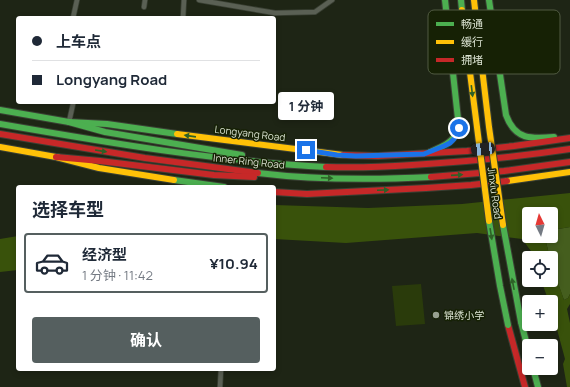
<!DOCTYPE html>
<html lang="zh">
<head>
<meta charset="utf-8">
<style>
	body { margin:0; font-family:Manrope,"Noto Sans SC",sans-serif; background:#f2f2f3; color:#1f2937; height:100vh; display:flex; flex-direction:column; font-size:15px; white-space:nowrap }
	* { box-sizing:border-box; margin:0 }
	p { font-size:13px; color:#747a83 }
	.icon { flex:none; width:22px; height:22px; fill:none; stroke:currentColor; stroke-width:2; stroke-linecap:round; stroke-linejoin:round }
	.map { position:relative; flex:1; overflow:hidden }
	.sheet { position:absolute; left:16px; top:185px; width:260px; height:186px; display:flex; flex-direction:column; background:#fff; border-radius:4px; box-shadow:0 2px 6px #0003 }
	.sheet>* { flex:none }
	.banner { position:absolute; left:16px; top:16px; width:260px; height:88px; border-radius:4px; box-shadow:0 2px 6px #0003; display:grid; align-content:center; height:88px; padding:0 16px; background:#fff }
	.needle { width:26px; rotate:355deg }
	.tools { position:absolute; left:522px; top:207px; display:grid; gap:8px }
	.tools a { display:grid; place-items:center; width:36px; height:36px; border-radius:4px; background:#fff; box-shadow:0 2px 6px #0003; font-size:20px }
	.end { position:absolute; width:18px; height:18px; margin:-9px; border:5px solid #1a73e8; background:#fff; box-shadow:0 0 0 2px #fff }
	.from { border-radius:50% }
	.bubble { position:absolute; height:28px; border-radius:4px; background:#fff; box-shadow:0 2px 6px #0003; font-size:13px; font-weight:700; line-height:28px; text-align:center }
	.car { position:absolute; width:12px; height:24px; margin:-12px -6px; border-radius:5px; box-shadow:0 0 3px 1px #0007; background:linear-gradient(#222 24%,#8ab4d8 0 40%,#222 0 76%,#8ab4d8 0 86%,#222 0) }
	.banner b { display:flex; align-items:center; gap:14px; height:38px; font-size:15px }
	.banner b+b { border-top:1px solid #e0e1e3 }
	.banner i { width:10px; height:10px; background:#1f2937 }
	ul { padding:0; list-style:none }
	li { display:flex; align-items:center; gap:12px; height:60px; margin:0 8px 6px; padding:0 8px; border:2px solid #e0e1e3; border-radius:4px }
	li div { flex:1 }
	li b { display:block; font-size:15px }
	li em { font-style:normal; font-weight:700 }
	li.active { border-color:#555f5f }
	li>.icon { width:36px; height:36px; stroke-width:1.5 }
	h2 { padding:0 16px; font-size:18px; line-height:48px }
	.primary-button { display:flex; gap:8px; margin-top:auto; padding:8px 16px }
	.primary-button a { flex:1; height:46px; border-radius:4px; background:#555f5f; color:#fff; font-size:16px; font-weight:700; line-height:46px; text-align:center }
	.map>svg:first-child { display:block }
	.green { fill:#2a3b0b }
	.forest { fill:#455e1e }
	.water { fill:#39520b; fill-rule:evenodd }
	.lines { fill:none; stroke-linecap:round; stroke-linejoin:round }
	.street-casing { stroke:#3a4034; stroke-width:6 }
	.fast-casing { stroke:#3a4034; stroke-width:8 }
	.slow-casing { stroke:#3a4034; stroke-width:8 }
	.jam-casing { stroke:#3a4034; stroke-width:8 }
	.street { stroke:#5a6054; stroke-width:4.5 }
	.fast { stroke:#4caf50; stroke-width:6 }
	.slow { stroke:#ffc107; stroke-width:6 }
	.jam { stroke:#c62828; stroke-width:6 }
	.fast-bridge-casing { stroke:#3a4034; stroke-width:8; stroke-linecap:butt }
	.slow-bridge-casing { stroke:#3a4034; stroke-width:8; stroke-linecap:butt }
	.fast-bridge { stroke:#4caf50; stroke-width:6 }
	.slow-bridge { stroke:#ffc107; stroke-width:6 }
	.oneway { fill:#2e6127 }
	.route { stroke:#1a73e8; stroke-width:5 }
	.poi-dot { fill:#98a08f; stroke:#162105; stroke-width:1.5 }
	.labels { text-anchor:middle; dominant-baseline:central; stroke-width:3; stroke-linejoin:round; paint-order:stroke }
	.street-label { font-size:10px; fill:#dae2d1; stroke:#162105 }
	.poi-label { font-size:10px; fill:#dae2d1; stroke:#162105; text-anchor:start }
	.key { fill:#162105; stroke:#515b42; stroke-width:1 }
	.key-label { font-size:11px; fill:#dae2d1 }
</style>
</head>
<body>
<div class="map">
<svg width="570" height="387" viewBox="0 0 570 387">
	<rect width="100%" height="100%" fill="#1e2515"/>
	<!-- green -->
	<polygon class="green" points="421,284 425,324 396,326 392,286"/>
	<!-- forest -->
	<polygon class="forest" points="570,227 570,294 568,298 564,300 552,267 551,258 550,258 546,242 558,229"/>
	<!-- water -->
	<g class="water">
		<path d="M570,193V227L558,229L546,242L550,258H533L531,251L522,239L477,233L346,243L274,239V205L368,208L462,204ZM529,214H551V236H529Z"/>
		<polygon points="18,236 18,270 0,272 0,239"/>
		<polygon points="551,262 564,300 568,298 570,294 570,304 567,309 570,323 570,387 567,387 563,364 565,359 551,307 551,302 549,302 541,280 551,280"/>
	</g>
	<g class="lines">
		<defs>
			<g id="street">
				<polyline points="199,0 275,13 315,12 332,0"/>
				<polyline points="144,7 145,0"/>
				<polyline points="73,18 77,0"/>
				<polyline points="183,18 184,0"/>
				<polyline points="69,122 73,104"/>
				<polyline points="220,387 221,369"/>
			</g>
			<g id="fast">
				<polyline points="461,0 462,10"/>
				<path d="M489,0L506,115C515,140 531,139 554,137"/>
				<polyline points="0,110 69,122 107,124 177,134"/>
				<polyline points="69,122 105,132 242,155"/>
				<path d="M0,124C109,143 216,161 326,167"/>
				<path d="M430,152C444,146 453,143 459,128L445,0"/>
				<path d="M258,173C315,180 373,180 431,177"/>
				<polyline points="174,180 224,187"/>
				<polyline points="521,322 529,353"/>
				<polyline points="533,368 538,387"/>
			</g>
			<g id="slow">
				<polyline points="474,0 475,9"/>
				<polyline points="177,134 343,155"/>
				<polyline points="0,147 56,157 99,168 174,180"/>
				<polyline points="507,181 570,172"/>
			</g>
			<g id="jam">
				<polyline points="0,134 145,158 258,173"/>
				<polyline points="343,155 378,156 467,151 514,146 570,138"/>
				<polyline points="56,157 100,161 214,175 254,177"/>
				<path d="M326,167C355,168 383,167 412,165C465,162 517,157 570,149"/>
				<polyline points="431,177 504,171 570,162"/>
				<polyline points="274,192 307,194 426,188 471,185 507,181"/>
				<polyline points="508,325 525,387"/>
			</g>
		</defs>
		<!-- street casing -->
		<use href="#street" class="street-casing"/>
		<!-- fast casing -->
		<use href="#fast" class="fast-casing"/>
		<!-- slow casing -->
		<use href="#slow" class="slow-casing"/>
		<!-- jam casing -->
		<use href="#jam" class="jam-casing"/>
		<!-- street -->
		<use href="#street" class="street"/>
		<!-- fast -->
		<use href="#fast" class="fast"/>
		<!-- slow -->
		<use href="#slow" class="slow"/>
		<!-- jam -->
		<use href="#jam" class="jam"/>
		<defs>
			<g id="fast-bridge">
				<polyline points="489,221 500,286 508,325"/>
				<polyline points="503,225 521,322"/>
			</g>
			<g id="slow-bridge">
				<polyline points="475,9 489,127 503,225"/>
				<polyline points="462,10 489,221"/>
			</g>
		</defs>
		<!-- fast-bridge casing -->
		<use href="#fast-bridge" class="fast-bridge-casing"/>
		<!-- slow-bridge casing -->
		<use href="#slow-bridge" class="slow-bridge-casing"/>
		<!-- fast-bridge -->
		<use href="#fast-bridge" class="fast-bridge"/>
		<!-- slow-bridge -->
		<use href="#slow-bridge" class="slow-bridge"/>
	</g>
	<!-- one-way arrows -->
	<defs><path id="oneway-solid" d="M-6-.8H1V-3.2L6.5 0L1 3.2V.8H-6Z"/></defs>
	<g class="oneway">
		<use href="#oneway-solid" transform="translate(472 91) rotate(83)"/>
		<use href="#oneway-solid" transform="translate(190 136) rotate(-172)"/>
		<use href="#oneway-solid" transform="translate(101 151) rotate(9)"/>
		<use href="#oneway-solid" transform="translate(457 175) rotate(-4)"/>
		<use href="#oneway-solid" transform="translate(327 178) rotate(2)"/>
		<use href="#oneway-solid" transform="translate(383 190) rotate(-3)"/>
		<use href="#oneway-solid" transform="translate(491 234) rotate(81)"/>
		<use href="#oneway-solid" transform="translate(513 284) rotate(-101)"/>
	</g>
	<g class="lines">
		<!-- route -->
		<polyline class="route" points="306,150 337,155 356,156 424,154 444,146 450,143 454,139 459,128"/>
	</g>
	<!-- markers -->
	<circle class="poi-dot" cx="436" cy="315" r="4"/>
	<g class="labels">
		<!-- street labels -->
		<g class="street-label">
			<text transform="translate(250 133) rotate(7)">Longyang Road</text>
			<text transform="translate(249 161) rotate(6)">Inner Ring Road</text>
			<text transform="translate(495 193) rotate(82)">Jinxiu Road</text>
		</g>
		<!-- poi labels -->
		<g class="poi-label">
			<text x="444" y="315">锦绣小学</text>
		</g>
	</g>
	<!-- legend -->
	<rect x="428" y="10" width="132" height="64" rx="6" class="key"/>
	<rect x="436" y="22" width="18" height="4" fill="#4caf50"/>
	<rect x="436" y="40" width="18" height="4" fill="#ffc107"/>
	<rect x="436" y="58" width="18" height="4" fill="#c62828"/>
	<g class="key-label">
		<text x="461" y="28">畅通</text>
		<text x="461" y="46">缓行</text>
		<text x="461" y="64">拥堵</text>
	</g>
</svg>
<div class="tools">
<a><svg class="needle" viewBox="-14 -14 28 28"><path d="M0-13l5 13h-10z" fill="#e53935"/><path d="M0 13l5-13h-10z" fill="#747a83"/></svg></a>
<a><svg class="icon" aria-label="locate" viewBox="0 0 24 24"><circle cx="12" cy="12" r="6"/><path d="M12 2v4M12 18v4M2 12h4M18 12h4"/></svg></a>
<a>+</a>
<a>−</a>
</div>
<i class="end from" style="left:459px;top:128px"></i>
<i class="end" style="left:306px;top:150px"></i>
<div class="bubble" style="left:278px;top:92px;width:56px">1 分钟</div>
<i class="car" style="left:483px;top:149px;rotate:264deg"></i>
<div class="banner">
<b><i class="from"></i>上车点</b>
<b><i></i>Longyang Road</b>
</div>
<section class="sheet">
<h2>选择车型</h2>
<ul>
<li class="active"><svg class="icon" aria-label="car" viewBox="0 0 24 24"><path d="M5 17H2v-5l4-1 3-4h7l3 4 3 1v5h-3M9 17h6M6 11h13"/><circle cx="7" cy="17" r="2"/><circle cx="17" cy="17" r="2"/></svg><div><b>经济型</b><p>1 分钟 · 11:42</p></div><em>¥10.94</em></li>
</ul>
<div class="primary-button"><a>确认</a></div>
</section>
</div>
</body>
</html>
